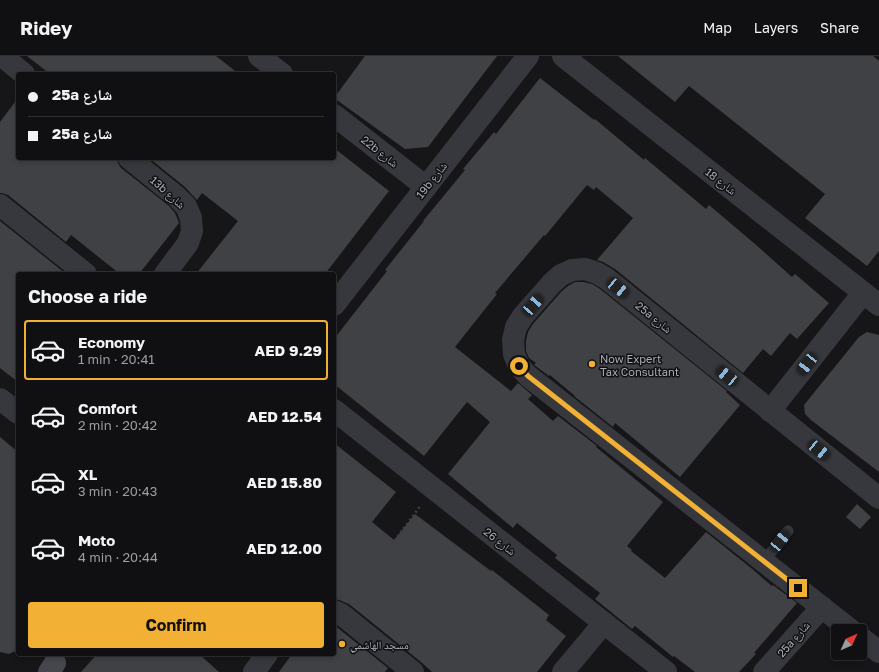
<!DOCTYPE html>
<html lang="en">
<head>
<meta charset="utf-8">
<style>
	body { margin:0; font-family:"Golos Text","Noto Naskh Arabic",sans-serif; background:#1e1e20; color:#f1f3f6; height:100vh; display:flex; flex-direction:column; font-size:15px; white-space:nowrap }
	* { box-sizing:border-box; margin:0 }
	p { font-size:13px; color:#9c9d9f }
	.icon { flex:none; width:22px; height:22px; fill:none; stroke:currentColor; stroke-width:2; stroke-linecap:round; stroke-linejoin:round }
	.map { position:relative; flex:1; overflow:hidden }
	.side { position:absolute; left:16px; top:216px; width:320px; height:384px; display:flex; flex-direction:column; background:#101012; border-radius:4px; box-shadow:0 2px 6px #0003,0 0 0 1px #303032 }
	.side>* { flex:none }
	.guide { position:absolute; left:16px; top:16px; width:320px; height:88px; border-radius:4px; box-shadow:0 2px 6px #0003,0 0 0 1px #303032; display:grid; align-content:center; height:88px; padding:0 12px; background:#101012 }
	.needle { width:26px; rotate:45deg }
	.buttons { position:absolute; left:831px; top:568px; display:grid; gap:8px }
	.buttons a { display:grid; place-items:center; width:36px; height:36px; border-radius:4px; background:#101012; box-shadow:0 2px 6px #0003,0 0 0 1px #303032; font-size:20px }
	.end { position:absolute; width:18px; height:18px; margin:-9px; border:5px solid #f2b134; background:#111; box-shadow:0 0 0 2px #111 }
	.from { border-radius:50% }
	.car { position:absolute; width:12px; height:24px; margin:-12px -6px; border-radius:5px; box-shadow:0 0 3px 1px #0007; background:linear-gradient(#222 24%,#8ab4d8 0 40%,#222 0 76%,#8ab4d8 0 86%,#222 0) }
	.guide b { display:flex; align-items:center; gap:14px; height:38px; font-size:15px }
	.guide b+b { border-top:1px solid #303032 }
	.guide i { width:10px; height:10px; background:#f1f3f6 }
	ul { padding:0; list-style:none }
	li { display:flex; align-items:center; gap:12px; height:60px; margin:0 8px 6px; padding:0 4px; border:2px solid transparent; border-radius:4px }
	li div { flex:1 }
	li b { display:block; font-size:15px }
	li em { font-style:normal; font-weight:700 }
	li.on { border-color:#f2b134 }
	li>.icon { width:36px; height:36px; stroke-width:1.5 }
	h2 { padding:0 12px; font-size:18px; line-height:48px }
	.button { display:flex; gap:8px; margin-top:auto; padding:8px 12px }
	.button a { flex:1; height:46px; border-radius:4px; background:#f2b134; color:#111; font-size:16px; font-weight:700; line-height:46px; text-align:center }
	header { display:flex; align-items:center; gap:24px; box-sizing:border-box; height:56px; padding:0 20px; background:#101012; border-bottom:1px solid #303032 }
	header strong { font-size:19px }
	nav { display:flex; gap:22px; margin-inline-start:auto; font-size:14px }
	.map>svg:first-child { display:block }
	.building { fill:#404145 }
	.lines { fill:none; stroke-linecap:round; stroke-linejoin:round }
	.path { stroke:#3d3f44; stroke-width:2.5; stroke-dasharray:2 3; stroke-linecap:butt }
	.service { stroke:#37383d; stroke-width:11 }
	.minor { stroke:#37383d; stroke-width:22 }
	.secondary { stroke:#45474d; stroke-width:22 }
	.route { stroke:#f2b134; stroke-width:5 }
	.poi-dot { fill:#f2b134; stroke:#111113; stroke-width:1.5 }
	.labels { text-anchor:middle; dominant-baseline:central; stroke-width:3; stroke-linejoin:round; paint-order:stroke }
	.street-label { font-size:11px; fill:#a8adb8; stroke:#111113 }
	.poi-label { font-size:11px; fill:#a8adb8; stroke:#111113; text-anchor:start }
</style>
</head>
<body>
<header>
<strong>Ridey</strong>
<nav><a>Map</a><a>Layers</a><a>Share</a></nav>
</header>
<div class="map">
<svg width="879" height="616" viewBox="0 0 879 616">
	<rect width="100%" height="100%" fill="#161618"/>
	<!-- building -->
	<g class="building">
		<polygon points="27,0 216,0 239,18 50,18"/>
		<polygon points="365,0 497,0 428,91 405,93 334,42"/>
		<polygon points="618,0 873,0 879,5 879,195 867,210 805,162 825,138 689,30 675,46"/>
		<polygon points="540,22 594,64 595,63 644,104 645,102 706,153 709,149 755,188 792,221 795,218 829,247 797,283 790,277 771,300 763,293 743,317 615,213 603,206 597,204 633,162 596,131 594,134 587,129 545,180 544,179 495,237 497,238 455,291 511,335 518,327 532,339 528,343 553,365 558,360 597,390 596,391 663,446 627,490 632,494 631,495 665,522 706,476 751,512 772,530 773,529 797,547 754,597 756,598 739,616 695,616 674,600 673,601 635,570 632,573 595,543 600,537 555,502 557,499 517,467 513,472 448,418 490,366 467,346 424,400 334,328 334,283 387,215 385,214 424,165 423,165 465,114 463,113 494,76 496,78"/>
		<polygon points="18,42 18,102 117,102 118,107 121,112 169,150 175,157 179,167 139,218 120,218 71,179 66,186 8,139 2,137 0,137 0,66"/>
		<polygon points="334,92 389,135 325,218 196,218 238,165 202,137 197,144 185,131 149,102 334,102"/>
		<polygon points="0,165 66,218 18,218 18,326 0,312"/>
		<polygon points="575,226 583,226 592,228 600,233 727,335 726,336 740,349 680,421 615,367 613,371 574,340 575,340 550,319 549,320 537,311 534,309 536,307 529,302 526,295 526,285 528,276 533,268 561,236 568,230"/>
		<polygon points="867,276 879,279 879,416 811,364 805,358 804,349 859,281"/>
		<polygon points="0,381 18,396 18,594 9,598 0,596"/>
		<polygon points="334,387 396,436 372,466 394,484 415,458 491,515 492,514 549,559 546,564 566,580 537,616 432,616 421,606 349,548 339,544 334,543"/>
		<polygon points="857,448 871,461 860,473 846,461"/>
		<polygon points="334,569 388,612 385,616 279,616 292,598 334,598"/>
		<polygon points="97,598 199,598 219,616 81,616"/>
	</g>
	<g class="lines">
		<!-- path -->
		<g class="path">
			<polyline points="632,376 683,311"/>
			<polyline points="353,541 421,449"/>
		</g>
		<!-- service -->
		<polyline class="service" points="764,505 788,475"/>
		<!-- minor -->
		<g class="minor">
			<polyline points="2,0 24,18"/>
			<polyline points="259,0 282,18"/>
			<polyline points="563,0 879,249"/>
			<polyline points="334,59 426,131"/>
			<polyline points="129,102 177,141 186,150 191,162 192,175 188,187 165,218"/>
			<polyline points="0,149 86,218"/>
			<polyline points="334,249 528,0"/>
			<polyline points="0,343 18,357"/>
			<polyline points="334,354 666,616"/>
			<polyline points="770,355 863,237"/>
			<polyline points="334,555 341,558 413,616"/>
			<polyline points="852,575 528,320 519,310 514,298 513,284 516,271 523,260 552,227 561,219 572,214 585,213 597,217 607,223 879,442"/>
			<polyline points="860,581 879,596"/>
			<polyline points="254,616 267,598"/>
			<polyline points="563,616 604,567"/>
			<polyline points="764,616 822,551"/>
		</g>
		<!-- secondary -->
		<polyline class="secondary" points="49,616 55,607"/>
	</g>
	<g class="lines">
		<!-- route -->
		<polyline class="route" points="519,310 528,320 798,532"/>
	</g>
	<!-- markers -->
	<g class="poi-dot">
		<circle cx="592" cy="308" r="4"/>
		<circle cx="342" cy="588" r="4"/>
	</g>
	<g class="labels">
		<!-- street labels -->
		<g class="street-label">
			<text transform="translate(380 95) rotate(38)">22b شارع</text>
			<text transform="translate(431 124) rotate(-52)">19b شارع</text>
			<text transform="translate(721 125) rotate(38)">شارع 18</text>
			<text transform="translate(168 136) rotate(42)">13b شارع</text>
			<text transform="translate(654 261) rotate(39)">25a شارع</text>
			<text transform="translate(500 485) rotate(38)">شارع 26</text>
			<text transform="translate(793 583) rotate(-49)">25a شارع</text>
		</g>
		<!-- poi labels -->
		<g class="poi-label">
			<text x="600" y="302">Now Expert<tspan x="600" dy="13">Tax Consultant</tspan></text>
			<text x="350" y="588">مسجد الهاشمي</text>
		</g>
	</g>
</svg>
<div class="buttons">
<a><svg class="needle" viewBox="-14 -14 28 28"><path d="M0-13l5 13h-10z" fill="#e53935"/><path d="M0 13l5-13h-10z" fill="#9c9d9f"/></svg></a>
</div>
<i class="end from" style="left:519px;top:310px"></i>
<i class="end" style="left:798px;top:532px"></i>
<i class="car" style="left:618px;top:232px;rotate:129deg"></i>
<i class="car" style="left:533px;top:249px;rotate:41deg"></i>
<i class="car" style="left:807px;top:308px;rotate:218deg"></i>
<i class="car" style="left:727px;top:320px;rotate:309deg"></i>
<i class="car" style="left:819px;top:394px;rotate:129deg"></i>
<i class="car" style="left:780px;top:485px;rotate:39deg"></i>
<div class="guide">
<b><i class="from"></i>25a شارع</b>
<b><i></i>25a شارع</b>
</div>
<section class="side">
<h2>Choose a ride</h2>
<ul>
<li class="on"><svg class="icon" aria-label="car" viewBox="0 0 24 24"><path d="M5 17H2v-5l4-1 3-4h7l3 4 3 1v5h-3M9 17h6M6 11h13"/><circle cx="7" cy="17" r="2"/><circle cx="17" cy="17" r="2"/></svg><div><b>Economy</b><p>1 min · 20:41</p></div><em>AED 9.29</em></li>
<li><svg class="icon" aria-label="car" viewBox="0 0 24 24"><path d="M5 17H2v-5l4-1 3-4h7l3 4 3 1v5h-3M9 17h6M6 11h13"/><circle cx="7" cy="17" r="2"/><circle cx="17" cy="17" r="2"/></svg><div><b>Comfort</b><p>2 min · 20:42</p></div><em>AED 12.54</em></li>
<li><svg class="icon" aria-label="car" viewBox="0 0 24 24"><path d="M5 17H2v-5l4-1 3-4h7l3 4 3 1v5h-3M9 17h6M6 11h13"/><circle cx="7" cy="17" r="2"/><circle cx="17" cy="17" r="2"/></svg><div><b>XL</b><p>3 min · 20:43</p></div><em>AED 15.80</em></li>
<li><svg class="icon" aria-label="car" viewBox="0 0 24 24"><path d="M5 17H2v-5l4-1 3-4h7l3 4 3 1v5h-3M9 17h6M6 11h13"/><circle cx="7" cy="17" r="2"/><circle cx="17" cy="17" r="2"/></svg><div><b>Moto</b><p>4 min · 20:44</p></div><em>AED 12.00</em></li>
</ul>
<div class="button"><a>Confirm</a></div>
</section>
</div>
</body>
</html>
